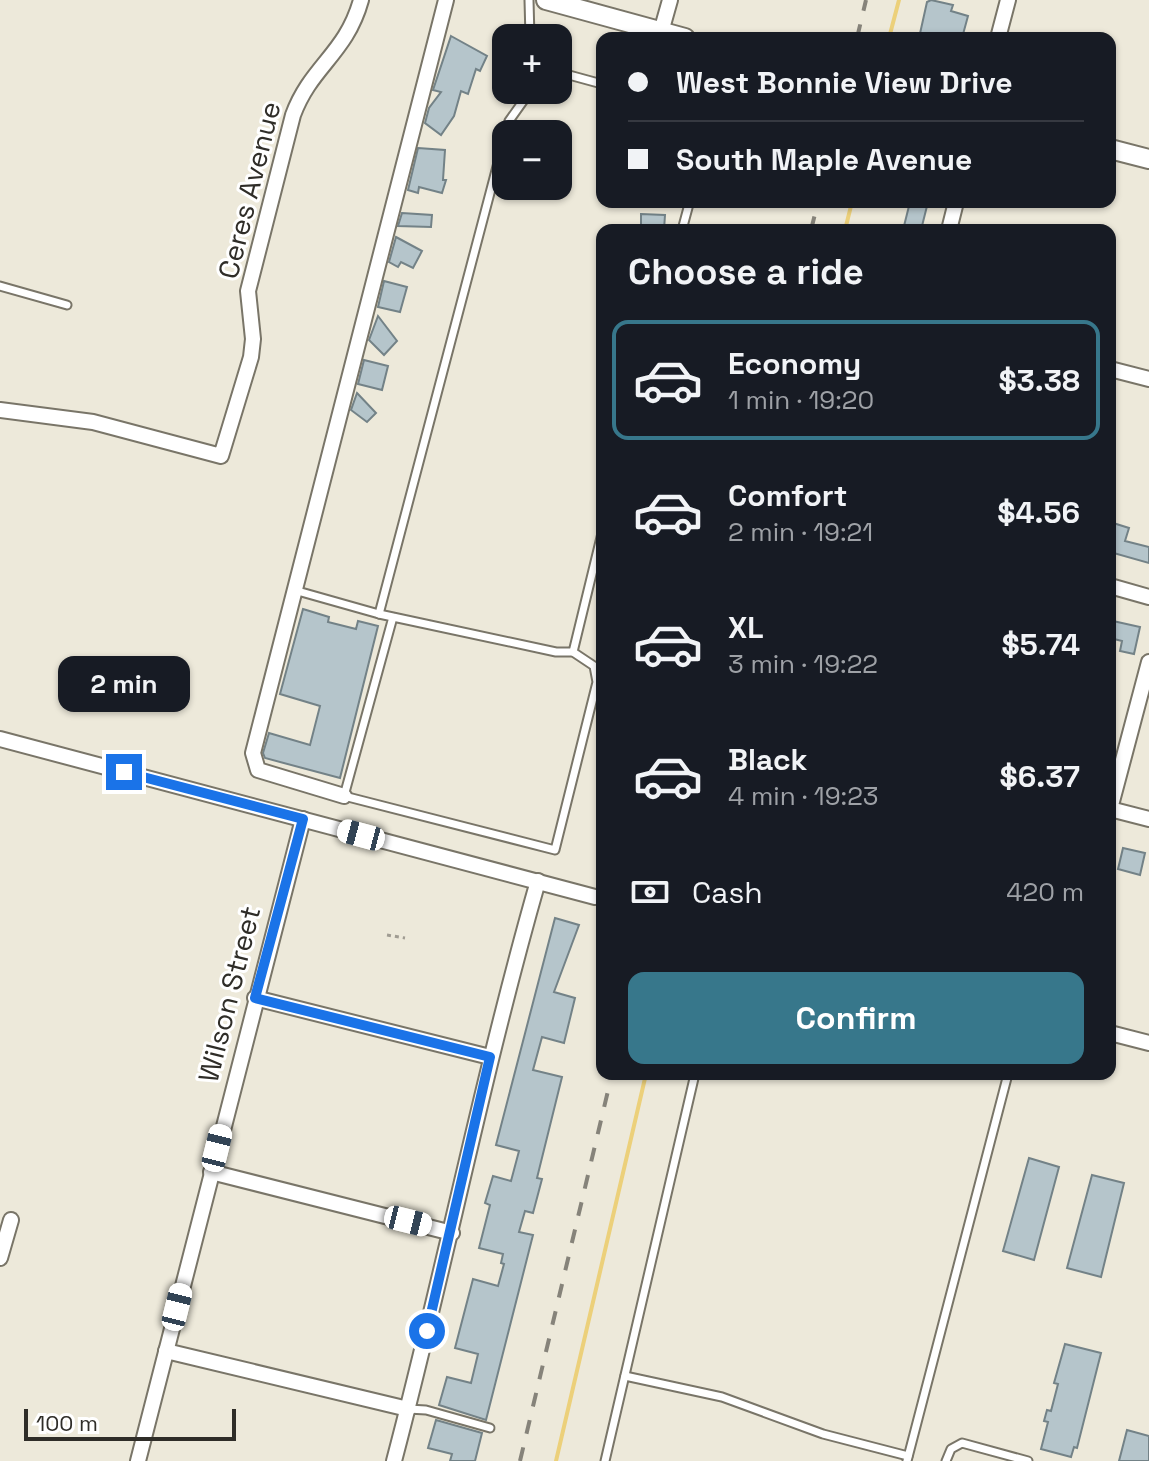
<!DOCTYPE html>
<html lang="en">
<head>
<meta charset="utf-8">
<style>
	body { margin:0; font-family:"Space Grotesk",sans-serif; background:#20242c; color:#f1f3f6; height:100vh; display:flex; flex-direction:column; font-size:30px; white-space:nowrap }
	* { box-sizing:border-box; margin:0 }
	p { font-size:26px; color:#9ea1a6 }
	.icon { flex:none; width:44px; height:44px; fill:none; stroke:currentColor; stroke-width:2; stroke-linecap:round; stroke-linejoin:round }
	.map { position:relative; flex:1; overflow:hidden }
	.panel { position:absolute; left:596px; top:224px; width:520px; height:856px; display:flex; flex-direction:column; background:#171b24; border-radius:16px; box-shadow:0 2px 6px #0004 }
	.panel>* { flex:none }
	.top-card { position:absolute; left:596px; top:32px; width:520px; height:176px; border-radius:16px; box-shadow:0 2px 6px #0004; display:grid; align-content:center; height:176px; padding:0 32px; background:#171b24 }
	.buttons { position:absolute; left:492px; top:24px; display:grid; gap:16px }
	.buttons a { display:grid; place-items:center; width:80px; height:80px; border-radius:16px; background:#171b24; box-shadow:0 2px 6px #0004; font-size:40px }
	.scale { position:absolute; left:24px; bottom:20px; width:212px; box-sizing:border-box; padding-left:8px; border:4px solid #2f2d28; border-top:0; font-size:22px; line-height:28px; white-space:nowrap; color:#2f2d28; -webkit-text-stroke:6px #fff; paint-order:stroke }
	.end { position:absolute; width:36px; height:36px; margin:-18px; border:10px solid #1a73e8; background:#fff; box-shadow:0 0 0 4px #fff }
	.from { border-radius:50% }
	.bubble { position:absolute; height:56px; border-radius:16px; background:#171b24; box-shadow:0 2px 6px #0004; font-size:26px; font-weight:700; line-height:56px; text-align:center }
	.car { position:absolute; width:24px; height:48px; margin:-24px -12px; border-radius:10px; box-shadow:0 0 6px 2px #0007; background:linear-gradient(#fff 24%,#345 0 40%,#fff 0 76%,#345 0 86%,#fff 0) }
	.top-card b { display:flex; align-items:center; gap:28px; height:76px; font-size:30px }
	.top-card b+b { border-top:2px solid #363941 }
	.top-card i { width:20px; height:20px; background:#f1f3f6 }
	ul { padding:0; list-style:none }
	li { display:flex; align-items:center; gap:24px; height:120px; margin:0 16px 12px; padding:0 16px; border:4px solid transparent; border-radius:16px }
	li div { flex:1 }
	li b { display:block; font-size:30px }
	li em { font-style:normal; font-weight:700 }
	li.current { border-color:#37778b }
	li>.icon { width:72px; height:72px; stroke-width:1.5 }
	h2 { padding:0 32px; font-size:36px; line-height:96px }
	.pay { display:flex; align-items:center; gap:20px; height:88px; padding:0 32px; font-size:30px }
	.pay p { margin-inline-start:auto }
	.action { display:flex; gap:16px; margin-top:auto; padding:16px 32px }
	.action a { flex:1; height:92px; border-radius:16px; background:#37778b; color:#fff; font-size:32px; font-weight:700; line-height:92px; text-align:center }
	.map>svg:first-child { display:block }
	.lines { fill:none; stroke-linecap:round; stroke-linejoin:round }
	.stream { stroke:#ecd07a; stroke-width:4 }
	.building { fill:#b5c5cb; stroke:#738287; stroke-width:2 }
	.service-casing { stroke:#797568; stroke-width:11 }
	.minor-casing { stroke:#797568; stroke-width:18 }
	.tertiary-casing { stroke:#797568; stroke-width:22 }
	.path { stroke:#a09c92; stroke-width:3; stroke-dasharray:4 4; stroke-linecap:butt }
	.service { stroke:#fff; stroke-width:7 }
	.minor { stroke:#fff; stroke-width:14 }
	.tertiary { stroke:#fff; stroke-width:18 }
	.rail { stroke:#86837a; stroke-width:4; stroke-dasharray:14 14; stroke-linecap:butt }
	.route { stroke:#1a73e8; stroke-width:10 }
	.labels { text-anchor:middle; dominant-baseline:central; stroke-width:6; stroke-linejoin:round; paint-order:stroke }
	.street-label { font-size:28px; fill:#2f2d28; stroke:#fff }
</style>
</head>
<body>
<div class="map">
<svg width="1149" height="1461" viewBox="0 0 1149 1461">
	<rect width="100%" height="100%" fill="#ede9da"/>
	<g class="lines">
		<!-- stream -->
		<g class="stream">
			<polyline points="889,38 899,0"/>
			<polyline points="845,230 852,202"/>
			<polyline points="556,1461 646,1074"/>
		</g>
	</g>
	<!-- building -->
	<g class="building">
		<polygon points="931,0 953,5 951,11 968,16 962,38 919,38 927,2"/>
		<polygon points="451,36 487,56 480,71 476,69 468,94 461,91 454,116 441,135 425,123 429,108 441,92 433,90"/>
		<polygon points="418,148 445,150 443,180 446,180 442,193 419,187 418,193 408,190"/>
		<polygon points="910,202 928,202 921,230 903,230"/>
		<polygon points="402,213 432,215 431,227 398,226"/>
		<polygon points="641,214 665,215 664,230 641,230"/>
		<polygon points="396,237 422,251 413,268 401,262 398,267 389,262"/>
		<polygon points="384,281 407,287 400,312 378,307"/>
		<polygon points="378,316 397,341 384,355 369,340"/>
		<polygon points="364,360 388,366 382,390 358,384"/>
		<polygon points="357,393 376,413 367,422 351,410"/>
		<polygon points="1110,522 1129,528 1125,541 1149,547 1149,563 1110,552"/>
		<polygon points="303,609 329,617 328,622 356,629 358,621 378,626 340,778 265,758 263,753 269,733 310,745 320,706 280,694"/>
		<polygon points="1113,621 1140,627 1134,654 1120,651 1122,641 1110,638"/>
		<polygon points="1123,848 1145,853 1140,875 1118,869"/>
		<polygon points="555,918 579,925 554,992 575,998 564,1043 542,1037 533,1070 562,1077 537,1178 542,1179 533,1213 525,1211 519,1232 533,1235 486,1420 439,1405 447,1377 471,1383 478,1354 455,1348 473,1279 498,1286 504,1264 501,1263 503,1254 479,1248 490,1205 485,1203 493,1176 511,1181 519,1151 496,1145"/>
		<polygon points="1029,1158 1059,1167 1034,1260 1003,1251"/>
		<polygon points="1092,1175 1124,1183 1101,1277 1067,1268"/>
		<polygon points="1065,1344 1101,1353 1077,1448 1074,1447 1071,1457 1041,1449 1048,1422 1044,1421 1047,1410 1051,1411 1058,1384 1054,1383"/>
		<polygon points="436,1420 482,1433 475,1461 450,1461 452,1454 428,1448"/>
		<polygon points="1127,1430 1149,1436 1149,1461 1119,1461"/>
	</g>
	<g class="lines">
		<defs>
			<g id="service">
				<polyline points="529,0 530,38"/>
				<polyline points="558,72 602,84"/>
				<polyline points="682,230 689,204"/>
				<polyline points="0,286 67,305"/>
				<polyline points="294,590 379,614 393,617 556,652 573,652 594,666 597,682 555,850 344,796 393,617"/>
				<polyline points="379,614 509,121 531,90"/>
				<polyline points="573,652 602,533"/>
				<polyline points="625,1376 722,1397 823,1434 908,1456"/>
				<polyline points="408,1409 426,1410 490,1428"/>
				<polyline points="605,1461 695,1074"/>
				<polyline points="907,1461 1008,1074"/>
				<polyline points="946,1461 951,1449 962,1443 1028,1461"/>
			</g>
			<g id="minor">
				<polyline points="661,32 670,0"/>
				<polyline points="998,38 1008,0"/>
				<polyline points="949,230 956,202"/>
				<polyline points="1110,369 1149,379"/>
				<path d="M0,410L93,422L221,456L251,357L253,339L248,291L293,115C311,66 346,54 361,0"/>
				<polyline points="1110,586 1149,597"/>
				<polyline points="0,739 595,897"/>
				<polyline points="344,796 258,770 253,753 446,0"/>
				<polyline points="1110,809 1149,662"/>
				<polyline points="1110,809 1149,819"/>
				<polyline points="255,998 490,1057"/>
				<polyline points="1110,1033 1149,1043"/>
				<polyline points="211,1172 452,1233"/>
				<polyline points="0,1258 11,1220"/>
				<polyline points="166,1351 408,1409"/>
				<polyline points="138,1461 303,819"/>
				<path d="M394,1461C445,1268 483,1073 538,881"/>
			</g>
			<g id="tertiary">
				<polyline points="546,0 685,38"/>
				<polyline points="1110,149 1149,159"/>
			</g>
		</defs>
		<!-- service casing -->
		<use href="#service" class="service-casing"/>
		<!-- minor casing -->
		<use href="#minor" class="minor-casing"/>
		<!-- tertiary casing -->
		<use href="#tertiary" class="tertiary-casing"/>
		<!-- path -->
		<polyline class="path" points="387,935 405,938"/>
		<!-- service -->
		<use href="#service" class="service"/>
		<!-- minor -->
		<use href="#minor" class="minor"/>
		<!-- tertiary -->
		<use href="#tertiary" class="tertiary"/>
		<!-- rail -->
		<g class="rail">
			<polyline points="857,38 866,0"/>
			<polyline points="811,230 818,202"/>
			<polyline points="520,1461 612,1074"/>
		</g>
	</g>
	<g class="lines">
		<!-- route -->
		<polyline class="route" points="124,772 303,819 255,998 490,1057 427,1331"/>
	</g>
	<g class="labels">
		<!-- street labels -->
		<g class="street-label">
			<text transform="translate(249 190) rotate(-76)">Ceres Avenue</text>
			<text transform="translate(229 994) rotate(-76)">Wilson Street</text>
		</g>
	</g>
</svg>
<div class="buttons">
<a>+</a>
<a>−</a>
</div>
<div class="scale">100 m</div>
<i class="end from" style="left:427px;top:1331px"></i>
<i class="end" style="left:124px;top:772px"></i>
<div class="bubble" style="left:58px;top:656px;width:132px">2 min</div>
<i class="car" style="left:361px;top:835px;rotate:285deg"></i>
<i class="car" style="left:217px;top:1148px;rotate:14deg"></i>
<i class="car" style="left:408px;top:1221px;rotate:104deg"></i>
<i class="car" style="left:177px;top:1307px;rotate:14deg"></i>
<div class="top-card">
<b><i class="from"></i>West Bonnie View Drive</b>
<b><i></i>South Maple Avenue</b>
</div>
<section class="panel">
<h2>Choose a ride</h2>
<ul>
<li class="current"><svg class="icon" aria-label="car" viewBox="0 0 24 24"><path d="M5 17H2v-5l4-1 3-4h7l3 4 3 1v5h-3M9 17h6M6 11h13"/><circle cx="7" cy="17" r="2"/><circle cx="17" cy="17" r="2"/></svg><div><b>Economy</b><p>1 min · 19:20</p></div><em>$3.38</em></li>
<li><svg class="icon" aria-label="car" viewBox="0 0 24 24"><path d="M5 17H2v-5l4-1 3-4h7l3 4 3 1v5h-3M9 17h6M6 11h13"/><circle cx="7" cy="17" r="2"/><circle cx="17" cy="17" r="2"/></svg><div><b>Comfort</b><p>2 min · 19:21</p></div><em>$4.56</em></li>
<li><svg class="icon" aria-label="car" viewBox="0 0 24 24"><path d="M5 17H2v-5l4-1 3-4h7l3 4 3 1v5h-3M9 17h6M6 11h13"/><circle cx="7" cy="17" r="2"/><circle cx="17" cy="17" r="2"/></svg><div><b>XL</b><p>3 min · 19:22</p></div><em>$5.74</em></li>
<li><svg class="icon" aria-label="car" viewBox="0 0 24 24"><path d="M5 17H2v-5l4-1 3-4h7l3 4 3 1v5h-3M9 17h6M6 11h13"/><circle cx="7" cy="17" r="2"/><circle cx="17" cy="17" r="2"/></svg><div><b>Black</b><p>4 min · 19:23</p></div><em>$6.37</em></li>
</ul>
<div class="pay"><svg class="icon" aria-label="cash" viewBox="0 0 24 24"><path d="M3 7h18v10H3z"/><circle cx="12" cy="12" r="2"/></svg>Cash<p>420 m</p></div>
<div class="action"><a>Confirm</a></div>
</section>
</div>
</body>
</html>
